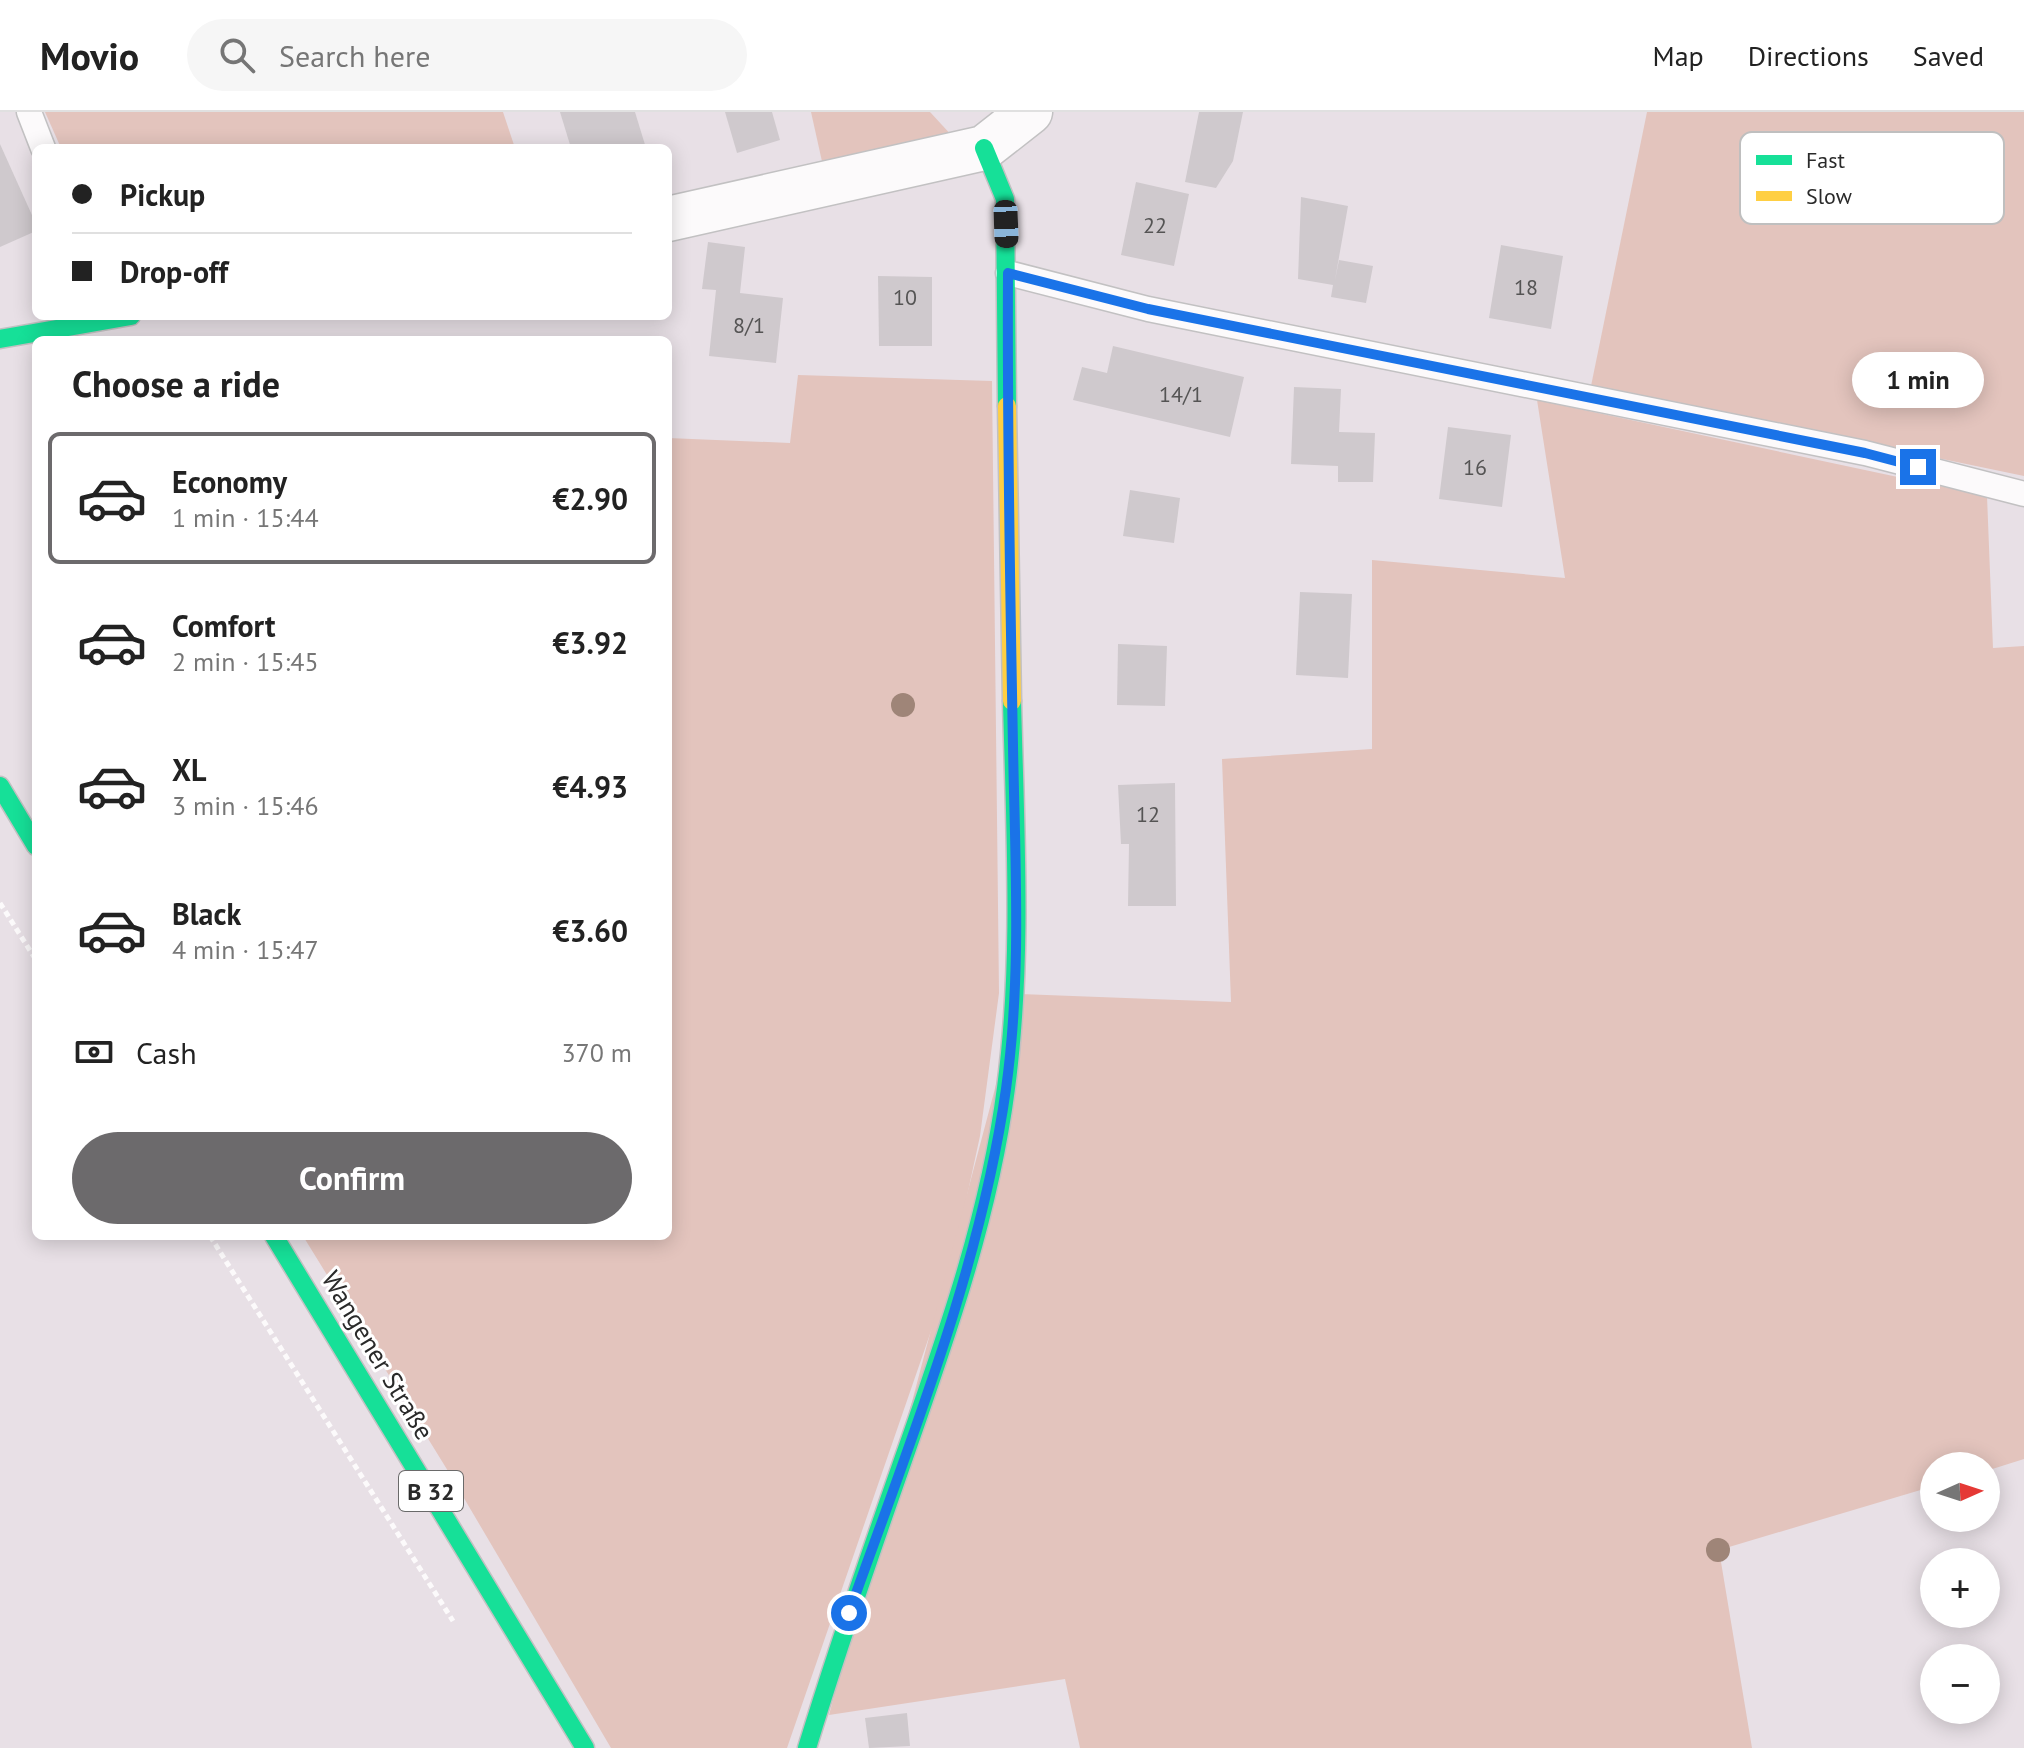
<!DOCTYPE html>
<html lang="en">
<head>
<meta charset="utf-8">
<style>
	body { margin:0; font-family:"PT Sans",sans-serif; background:#f6f6f6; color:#222; height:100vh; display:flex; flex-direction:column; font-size:30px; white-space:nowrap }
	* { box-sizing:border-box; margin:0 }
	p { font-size:26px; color:#767676 }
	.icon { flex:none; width:44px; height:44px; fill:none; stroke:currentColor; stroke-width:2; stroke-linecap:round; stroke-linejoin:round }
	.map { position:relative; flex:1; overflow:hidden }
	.sheet { position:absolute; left:32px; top:224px; width:640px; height:904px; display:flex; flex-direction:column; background:#fff; border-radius:12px; box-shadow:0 4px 20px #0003 }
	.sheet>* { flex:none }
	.hud { position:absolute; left:32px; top:32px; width:640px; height:176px; border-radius:12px; box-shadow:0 4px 20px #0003; display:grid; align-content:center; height:176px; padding:0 40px; background:#fff }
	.needle { width:52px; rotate:87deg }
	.tools { position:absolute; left:1920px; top:1340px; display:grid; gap:16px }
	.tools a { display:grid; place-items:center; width:80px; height:80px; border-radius:50%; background:#fff; box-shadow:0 4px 20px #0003; font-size:40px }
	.end { position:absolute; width:36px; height:36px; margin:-18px; border:10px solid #1a73e8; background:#fff; box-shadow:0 0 0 4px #fff }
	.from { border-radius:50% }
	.bubble { position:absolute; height:56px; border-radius:28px; background:#fff; box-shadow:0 4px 20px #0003; font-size:26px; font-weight:700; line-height:56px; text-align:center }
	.car { position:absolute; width:24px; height:48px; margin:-24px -12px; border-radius:10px; box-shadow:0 0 6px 2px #0007; background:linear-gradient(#222 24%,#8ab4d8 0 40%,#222 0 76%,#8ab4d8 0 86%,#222 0) }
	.hud b { display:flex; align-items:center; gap:28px; height:76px; font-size:30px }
	.hud b+b { border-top:2px solid #e0e0e0 }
	.hud i { width:20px; height:20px; background:#222 }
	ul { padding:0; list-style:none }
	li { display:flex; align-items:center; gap:24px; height:132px; margin:0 16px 12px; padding:0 24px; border:4px solid transparent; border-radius:12px }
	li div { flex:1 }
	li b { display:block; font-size:30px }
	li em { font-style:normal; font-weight:700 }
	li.on { border-color:#6c6a6c }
	li>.icon { width:72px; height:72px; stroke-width:1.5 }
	h2 { padding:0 40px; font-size:36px; line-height:96px }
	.pay { display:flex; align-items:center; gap:20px; height:88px; padding:0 40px; font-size:30px }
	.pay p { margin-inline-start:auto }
	.cta { display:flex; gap:16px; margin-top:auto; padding:16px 40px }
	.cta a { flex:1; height:92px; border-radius:48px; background:#6c6a6c; color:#fff; font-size:32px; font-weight:700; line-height:92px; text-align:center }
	header { display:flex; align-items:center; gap:48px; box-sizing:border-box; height:112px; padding:0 40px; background:#fff; border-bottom:2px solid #e0e0e0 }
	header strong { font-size:38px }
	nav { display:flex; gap:44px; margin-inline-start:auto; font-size:28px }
	.search { width:560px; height:72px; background:#f6f6f6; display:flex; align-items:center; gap:20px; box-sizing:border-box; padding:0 28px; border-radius:44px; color:#767676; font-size:30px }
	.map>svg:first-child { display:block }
	.green { fill:#e3c4bd }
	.building { fill:#cfc9cd }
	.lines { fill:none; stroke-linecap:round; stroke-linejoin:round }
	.lane-casing { stroke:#c2c1c2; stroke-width:27 }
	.street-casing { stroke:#c2c1c2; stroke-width:47 }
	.fast-casing { stroke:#c2c1c2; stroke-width:21 }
	.slow-casing { stroke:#c2c1c2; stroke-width:21 }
	.path { stroke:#fcfafb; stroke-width:5; stroke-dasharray:6 4; stroke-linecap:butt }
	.lane { stroke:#fcfafb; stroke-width:24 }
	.street { stroke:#fcfafb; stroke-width:44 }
	.fast { stroke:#16e098; stroke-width:18 }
	.slow { stroke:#ffcf43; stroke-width:18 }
	.tree { fill:#9f8578 }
	.route { stroke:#1a73e8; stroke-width:10 }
	.labels { text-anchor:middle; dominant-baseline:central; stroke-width:6; stroke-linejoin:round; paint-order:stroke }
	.number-label { font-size:22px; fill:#555454 }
	.shield { fill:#fff; stroke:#6a6a6a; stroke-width:2 }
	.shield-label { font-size:24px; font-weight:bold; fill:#2a2a2a }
	.street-label { font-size:26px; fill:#2a2a2a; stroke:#fff }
	.key { fill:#fff; stroke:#bfbfbf; stroke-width:2 }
	.key-label { font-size:22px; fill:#2a2a2a }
</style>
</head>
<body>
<header>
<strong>Movio</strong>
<div class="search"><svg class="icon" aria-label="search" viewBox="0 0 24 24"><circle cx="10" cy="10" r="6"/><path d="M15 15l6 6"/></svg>Search here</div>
<nav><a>Map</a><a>Directions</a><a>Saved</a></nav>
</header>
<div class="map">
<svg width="2024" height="1636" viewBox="0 0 2024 1636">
	<rect width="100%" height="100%" fill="#e8e0e6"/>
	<!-- green -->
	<g class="green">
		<polygon points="45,0 503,0 515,36 61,36"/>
		<polygon points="811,0 930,0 954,26 823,54"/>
		<polygon points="1647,0 2024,0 2024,364 1591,274"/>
		<polygon points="798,263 992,269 999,881 980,1024 949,1167 787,1636 611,1636 448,1359 303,1124 668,1124 668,326 790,331"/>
		<polygon points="1537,288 1987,384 1993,536 2024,534 2024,1347 1986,1359 1986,1354 1934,1354 1934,1374 1719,1438 1752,1636 1080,1636 1065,1567 829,1603 1020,882 1231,890 1222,647 1372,637 1372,448 1565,466"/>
	</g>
	<!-- building -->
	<g class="building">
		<polygon points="560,0 635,0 646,36 571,36"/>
		<polygon points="725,0 772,0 780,28 737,41"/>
		<polygon points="1199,0 1243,0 1233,49 1216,76 1185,70"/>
		<polygon points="0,32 36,112 36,119 0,135"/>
		<polygon points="1136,70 1189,82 1174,154 1121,143"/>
		<polygon points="1301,85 1348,94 1335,168 1339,148 1373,154 1366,191 1331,185 1333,173 1298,167"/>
		<polygon points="708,130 745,135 740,181 783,186 776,251 709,244 716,178 702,177"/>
		<polygon points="1501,133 1563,144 1551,217 1489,206"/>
		<polygon points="878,164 932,165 932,234 879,234"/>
		<polygon points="1113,234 1244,265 1230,325 1073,288 1082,255 1107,261"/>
		<polygon points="1294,275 1341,277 1339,320 1375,321 1373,370 1338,370 1338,354 1291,352"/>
		<polygon points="1448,315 1511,323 1502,395 1439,387"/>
		<polygon points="1130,378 1180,386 1174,431 1123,424"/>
		<polygon points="1300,480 1352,482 1348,566 1296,563"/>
		<polygon points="1118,532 1167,534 1165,594 1117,593"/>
		<polygon points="1175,671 1176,794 1128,794 1129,732 1121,732 1118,673"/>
		<polygon points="907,1601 910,1634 869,1636 865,1606"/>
	</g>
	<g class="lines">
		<defs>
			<g id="lane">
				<polyline points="29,0 43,36"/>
				<polyline points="1008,161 1148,197 1865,341 2024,382"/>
			</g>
			<polyline id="street" points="668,107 984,36 1030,0"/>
			<g id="fast">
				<polyline points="984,36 1005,87 1007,294"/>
				<polyline points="0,227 131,204"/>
				<polyline points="0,674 36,734"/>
				<polyline points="274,1124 585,1636"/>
				<path d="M807,1636C836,1541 868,1448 901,1354C944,1231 989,1107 1006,976C1023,848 1015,717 1012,589"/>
			</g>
			<polyline id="slow" points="1007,294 1012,589"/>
		</defs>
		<!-- lane casing -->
		<use href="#lane" class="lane-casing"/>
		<!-- street casing -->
		<use href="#street" class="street-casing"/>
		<!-- fast casing -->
		<use href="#fast" class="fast-casing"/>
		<!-- slow casing -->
		<use href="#slow" class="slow-casing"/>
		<!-- path -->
		<g class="path">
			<polyline points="0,791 36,848"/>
			<polyline points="210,1124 453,1509"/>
		</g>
		<!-- lane -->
		<use href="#lane" class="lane"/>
		<!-- street -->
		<use href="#street" class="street"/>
		<!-- fast -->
		<use href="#fast" class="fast"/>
		<!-- slow -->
		<use href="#slow" class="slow"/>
	</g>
	<!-- trees -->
	<g class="tree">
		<circle cx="903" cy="593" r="12"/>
		<circle cx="1718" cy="1438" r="12"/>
	</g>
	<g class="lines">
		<!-- route -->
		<path class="route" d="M849,1501C910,1329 980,1158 1006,977C1022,863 1015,748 1013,634C1010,477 1007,319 1008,161L1148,197L1865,341L1918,355"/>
	</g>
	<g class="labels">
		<!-- number labels -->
		<g class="number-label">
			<text x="1155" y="113">22</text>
			<text x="1526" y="175">18</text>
			<text x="905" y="185">10</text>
			<text x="749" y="213">8/1</text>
			<text x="1181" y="282">14/1</text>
			<text x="1475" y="355">16</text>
			<text x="1148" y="702">12</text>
		</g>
		<!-- shield labels -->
		<rect class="shield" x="399" y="1359" width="64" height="40" rx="6"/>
		<g class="shield-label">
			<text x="431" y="1379">B 32</text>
		</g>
		<!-- street labels -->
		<g class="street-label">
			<text transform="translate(378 1243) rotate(59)">Wangener Straße</text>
		</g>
	</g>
	<!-- legend -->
	<rect x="1740" y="20" width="264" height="92" rx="12" class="key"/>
	<rect x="1756" y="43" width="36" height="10" fill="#16e098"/>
	<rect x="1756" y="79" width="36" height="10" fill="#ffcf43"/>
	<g class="key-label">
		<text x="1806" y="56">Fast</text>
		<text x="1806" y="92">Slow</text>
	</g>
</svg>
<div class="tools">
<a><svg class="needle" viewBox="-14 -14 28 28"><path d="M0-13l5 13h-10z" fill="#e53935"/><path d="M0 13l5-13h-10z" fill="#767676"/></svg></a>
<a>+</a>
<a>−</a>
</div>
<i class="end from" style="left:849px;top:1501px"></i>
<i class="end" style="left:1918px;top:355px"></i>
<div class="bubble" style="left:1852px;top:240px;width:132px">1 min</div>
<i class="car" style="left:1006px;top:112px;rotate:178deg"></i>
<div class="hud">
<b><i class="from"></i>Pickup</b>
<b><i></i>Drop-off</b>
</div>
<section class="sheet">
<h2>Choose a ride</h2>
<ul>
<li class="on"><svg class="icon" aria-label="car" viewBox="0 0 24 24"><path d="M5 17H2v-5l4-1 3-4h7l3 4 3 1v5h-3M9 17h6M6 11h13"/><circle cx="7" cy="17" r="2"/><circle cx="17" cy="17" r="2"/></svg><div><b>Economy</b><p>1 min · 15:44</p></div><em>€2.90</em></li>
<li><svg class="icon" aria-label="car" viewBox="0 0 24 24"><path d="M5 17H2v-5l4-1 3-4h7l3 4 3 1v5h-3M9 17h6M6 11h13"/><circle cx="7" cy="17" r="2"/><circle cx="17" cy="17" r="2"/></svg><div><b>Comfort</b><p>2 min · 15:45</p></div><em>€3.92</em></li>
<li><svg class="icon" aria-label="car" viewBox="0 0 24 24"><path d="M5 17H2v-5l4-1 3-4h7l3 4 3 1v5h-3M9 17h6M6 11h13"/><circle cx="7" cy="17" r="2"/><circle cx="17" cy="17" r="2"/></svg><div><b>XL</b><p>3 min · 15:46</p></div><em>€4.93</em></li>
<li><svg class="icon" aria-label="car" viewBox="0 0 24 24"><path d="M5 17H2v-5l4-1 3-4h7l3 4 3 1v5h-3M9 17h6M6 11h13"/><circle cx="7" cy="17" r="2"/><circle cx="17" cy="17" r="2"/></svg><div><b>Black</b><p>4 min · 15:47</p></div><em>€3.60</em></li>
</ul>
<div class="pay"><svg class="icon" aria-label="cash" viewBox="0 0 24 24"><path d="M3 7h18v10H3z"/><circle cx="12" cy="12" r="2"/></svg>Cash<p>370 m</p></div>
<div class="cta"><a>Confirm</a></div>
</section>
</div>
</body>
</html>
